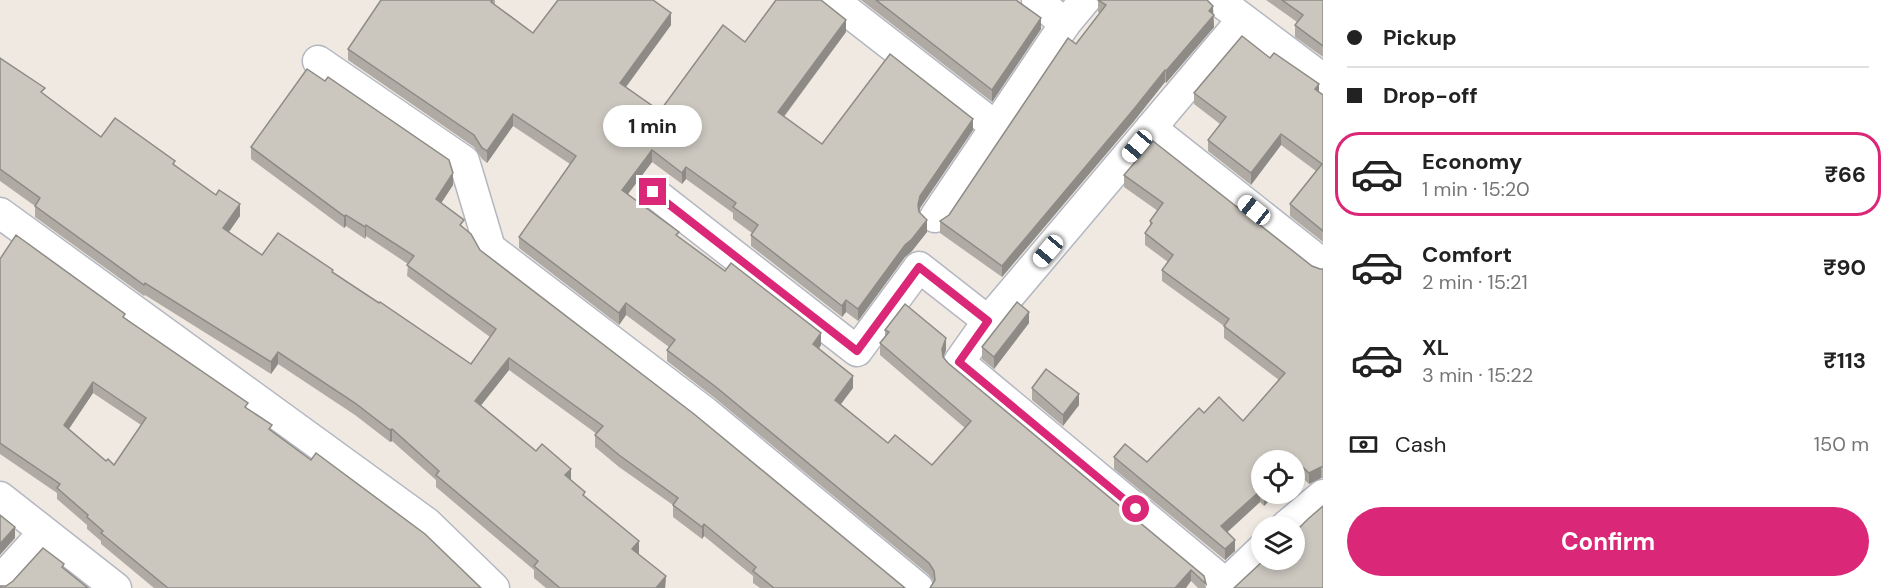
<!DOCTYPE html>
<html lang="en">
<head>
<meta charset="utf-8">
<style>
	body { margin:0; font-family:"DM Sans",sans-serif; background:#f2f2f2; color:#222; height:100vh; display:flex; flex-direction:column; font-size:22px; white-space:nowrap }
	* { box-sizing:border-box; margin:0 }
	p { font-size:20px; color:#767676 }
	.icon { flex:none; width:33px; height:33px; fill:none; stroke:currentColor; stroke-width:2; stroke-linecap:round; stroke-linejoin:round }
	.map { position:relative; flex:1; overflow:hidden }
	.sheet { display:flex; flex-direction:column; background:#fff; width:570px }
	.sheet>* { flex:none }
	.guide { display:grid; align-content:center; height:132px; padding:0 24px; background:#fff }
	.fabs { position:absolute; left:1251px; top:450px; display:grid; gap:12px }
	.fabs a { display:grid; place-items:center; width:54px; height:54px; border-radius:50%; background:#fff; box-shadow:0 3px 9px #0003; font-size:30px }
	.end { position:absolute; width:27px; height:27px; margin:-14px; border:8px solid #db2777; background:#fff; box-shadow:0 0 0 3px #fff }
	.from { border-radius:50% }
	.bubble { position:absolute; height:42px; border-radius:21px; background:#fff; box-shadow:0 3px 9px #0003; font-size:20px; font-weight:700; line-height:42px; text-align:center }
	.car { position:absolute; width:18px; height:36px; margin:-18px -9px; border-radius:8px; box-shadow:0 0 4px 2px #0007; background:linear-gradient(#fff 24%,#345 0 40%,#fff 0 76%,#345 0 86%,#fff 0) }
	.guide b { display:flex; align-items:center; gap:21px; height:57px; font-size:22px }
	.guide b+b { border-top:2px solid #e0e0e0 }
	.guide i { width:15px; height:15px; background:#222 }
	ul { padding:0; list-style:none }
	li { display:flex; align-items:center; gap:18px; height:84px; margin:0 12px 9px; padding:0 12px; border:3px solid transparent; border-radius:24px }
	li div { flex:1 }
	li b { display:block; font-size:22px }
	li em { font-style:normal; font-weight:700 }
	li.selected { border-color:#db2777 }
	li>.icon { width:54px; height:54px; stroke-width:1.5 }
	.pay { display:flex; align-items:center; gap:15px; height:66px; padding:0 24px; font-size:22px }
	.pay p { margin-inline-start:auto }
	.action { display:flex; gap:12px; margin-top:auto; padding:12px 24px }
	.action a { flex:1; height:69px; border-radius:36px; background:#db2777; color:#fff; font-size:24px; font-weight:700; line-height:69px; text-align:center }
	main { display:flex; flex:1; min-height:0 }
	.map>svg:first-child { display:block }
	.lines { fill:none; stroke-linecap:round; stroke-linejoin:round }
	.street-casing { stroke:#b4b7c1; stroke-width:33 }
	.street { stroke:#fff; stroke-width:30 }
	.wall { fill:#afaba4; fill-rule:evenodd }
	.shaded-wall { fill:#8e8b86 }
	.building { fill:#cbc7bf; stroke:#8e8b86; stroke-width:1.5; fill-rule:evenodd }
	.route { stroke:#db2777; stroke-width:8 }
</style>
</head>
<body>
<main>
<div class="map">
<svg width="1323" height="588" viewBox="0 0 1323 588">
	<rect width="100%" height="100%" fill="#efe9e1"/>
	<g class="lines">
		<defs>
			<g id="street">
				<polyline points="833,0 995,126"/>
				<polyline points="1037,0 1065,24"/>
				<polyline points="1218,0 1323,79"/>
				<polyline points="318,61 464,161 490,248 705,412 918,588"/>
				<polyline points="1151,128 1323,264"/>
				<polyline points="653,192 857,351 919,267 988,321"/>
				<polyline points="0,213 427,523 494,588"/>
				<polyline points="935,217 1065,24 1085,0"/>
				<polyline points="0,497 116,588"/>
				<polyline points="1286,526 1323,495"/>
				<polyline points="0,581 44,532"/>
				<polyline points="1225,583 959,362 988,321 1243,19"/>
				<polyline points="1221,588 1262,549"/>
			</g>
		</defs>
		<!-- street casing -->
		<use href="#street" class="street-casing"/>
		<!-- street -->
		<use href="#street" class="street"/>
	</g>
	<!-- wall -->
	<g class="wall">
		<polygon points="495,0 495,5 533,33 671,25 626,87 660,111 745,42 846,32 784,117 822,144 973,130 920,208 919,212 927,232 912,251 905,257 858,321 846,312 842,317 751,246 751,235 752,233 733,219 733,213 686,179 682,184 652,162 628,194 679,237 821,345 819,349 853,388 840,405 888,443 932,465 965,428 880,355 880,343 885,337 885,330 946,350 943,357 948,363 1204,576 1206,588 1198,588 1191,581 934,582 929,575 716,399 667,361 667,350 669,347 626,315 619,325 519,248 519,237 570,164 513,126 487,163 482,159 474,147 348,60 348,49"/>
		<polygon points="861,0 1016,0 1041,29 992,102"/>
		<polygon points="1098,0 1213,14 1214,27 1166,83 1165,82 1134,121 1002,277 940,233 940,221 949,215 1100,13 1098,12"/>
		<polygon points="1266,0 1323,0 1323,57 1295,37 1295,25 1297,22"/>
		<polygon points="0,58 45,95 101,137 175,166 240,216 229,232 262,255 333,273 471,364 490,337 407,276 408,264 366,236 365,239 346,226 344,228 251,159 251,147 453,185 441,203 464,228 480,250 905,588 760,588 753,583 753,576 704,536 702,539 673,517 673,505 619,467 595,447 595,435 597,434 509,370 481,405 571,480 585,497 639,553 638,554 666,576 665,588 546,588 534,578 534,570 436,487 436,480 392,441 390,442 355,415 278,364 271,374 145,295 144,296 35,217 35,206 0,181"/>
		<polygon points="1270,58 1323,95 1323,242 1290,216 1290,204 1316,171 1281,145 1251,185 1208,151 1208,140 1220,124 1194,104 1194,93"/>
		<polygon points="1124,175 1312,266 1320,269 1323,269 1323,478 1321,478 1309,484 1297,473 1262,460 1262,494 1276,494 1264,506 1260,502 1227,532 1235,551 1225,560 1114,469 1114,457 1147,462 1204,413 1243,421 1279,380 1224,338 1224,326 1162,281 1162,270 1168,262 1145,245 1145,233 1150,226 1150,221 1158,211 1124,187"/>
		<path d="M0,259L125,318L248,409L272,431L481,588H154L101,544V541L87,529V525L57,499V493L0,454ZM93,393L141,425L114,465L106,461L69,429Z"/>
		<polygon points="1029,323 994,369 982,359 982,347"/>
		<polygon points="1032,388 1079,405 1063,426 1032,400"/>
	</g>
	<!-- shaded-wall -->
	<g class="shaded-wall">
		<polygon points="1213,6 1214,27 1166,83 1166,71"/>
		<polygon points="671,13 671,25 620,95 620,83"/>
		<polygon points="1041,18 1041,29 992,102 992,90"/>
		<polygon points="846,20 846,32 778,124 778,112"/>
		<polygon points="1165,70 1165,82 1134,121 1002,277 1002,266"/>
		<polygon points="1319,84 1319,95 1315,89"/>
		<polygon points="513,114 513,126 487,163 487,151"/>
		<polygon points="973,119 973,130 920,208 918,216 918,205 920,196"/>
		<polygon points="1281,134 1281,145 1251,185 1251,173"/>
		<polygon points="652,150 652,162 622,202 622,190"/>
		<polygon points="686,167 686,179 682,184 682,173"/>
		<polygon points="453,173 453,185 436,211 436,199"/>
		<polygon points="240,204 240,216 223,240 223,228"/>
		<polygon points="346,215 346,226 344,228 344,216"/>
		<polygon points="927,220 927,232 912,251 905,257 858,321 858,309 905,245"/>
		<polygon points="366,225 366,236 365,239 365,227"/>
		<polygon points="846,300 846,312 842,317 842,306"/>
		<polygon points="626,303 626,315 619,325 619,313"/>
		<polygon points="1029,312 1029,323 994,369 994,357"/>
		<polygon points="821,333 821,345 813,356 813,344"/>
		<polygon points="946,338 946,350 942,361 942,349"/>
		<polygon points="278,352 278,364 271,374 271,362"/>
		<polygon points="509,358 509,370 475,413 475,401"/>
		<polygon points="853,376 853,388 835,412 835,400"/>
		<polygon points="93,382 93,393 64,436 64,425"/>
		<polygon points="1079,394 1079,405 1063,426 1063,415"/>
		<polygon points="392,429 392,441 390,442 390,430"/>
		<polygon points="1297,462 1297,473 1294,476 1294,464"/>
		<polygon points="1321,467 1321,478 1309,484 1309,473"/>
		<polygon points="571,469 571,480 565,475"/>
		<polygon points="1260,491 1260,502 1221,538 1221,526"/>
		<polygon points="1264,494 1276,494 1264,506"/>
		<polygon points="704,524 704,536 702,539 702,527"/>
		<polygon points="15,527 15,538 0,555 0,544"/>
		<polygon points="1235,540 1235,551 1225,560 1225,549"/>
		<polygon points="639,541 639,553 632,561 632,549"/>
		<polygon points="1191,570 1191,581 1186,588 1175,588"/>
		<polygon points="666,576 665,588 656,588"/>
	</g>
	<!-- building -->
	<g class="building">
		<polygon points="381,0 493,0 491,2 533,33 558,0 653,0 671,13 620,83 660,111 723,25 745,42 776,0 821,0 846,20 778,112 822,144 890,54 973,119 920,196 918,205 919,212 927,220 912,239 905,245 858,309 846,300 842,306 751,235 758,225 733,207 736,203 686,167 682,173 652,150 622,190 679,232 676,235 725,271 731,263 821,333 813,344 853,376 835,400 888,443 895,435 932,465 971,421 880,343 889,332 885,330 905,304 946,338 942,349 943,357 948,363 1204,576 1206,584 1191,570 1175,588 930,588 935,580 934,571 929,563 716,387 667,350 675,340 626,303 619,313 519,237 576,156 513,114 487,151 482,148 474,135 348,49"/>
		<polygon points="876,0 1016,0 1041,18 992,90"/>
		<polygon points="1098,0 1207,0 1213,6 1209,11 1214,15 1166,71 1165,70 1134,109 1002,266 940,221 949,215 1068,38 1076,44 1106,5"/>
		<polygon points="1282,0 1323,0 1323,46 1295,25 1303,15"/>
		<polygon points="1242,36 1270,58 1274,53 1319,84 1315,89 1323,95 1323,231 1290,204 1322,164 1281,134 1251,173 1208,140 1226,117 1194,93"/>
		<polygon points="0,58 45,88 41,92 101,137 115,118 175,161 173,164 216,195 219,190 240,204 223,228 262,255 278,233 333,270 332,272 379,303 380,302 471,364 496,329 407,265 414,256 366,225 365,227 346,215 344,216 251,147 307,69 325,81 328,77 449,160 453,173 436,199 464,220 460,225 471,234 480,250 694,414 905,588 774,588 753,571 756,567 704,524 702,527 673,505 678,498 619,455 595,435 603,426 509,358 475,401 536,451 542,444 571,469 565,475 585,492 583,495 639,541 632,549 666,576 656,588 560,588 534,566 538,561 436,475 439,471 392,429 390,430 355,403 278,352 271,362 145,283 144,285 35,206 40,198 0,169"/>
		<polygon points="1153,141 1312,266 1320,269 1323,269 1323,467 1321,467 1309,473 1297,462 1294,464 1294,460 1262,460 1262,492 1260,491 1221,526 1235,540 1225,549 1114,457 1125,444 1147,462 1199,408 1204,413 1219,397 1243,421 1285,373 1224,326 1229,319 1162,270 1173,255 1145,233 1152,223 1150,221 1163,203 1124,175"/>
		<path d="M16,235L125,314L123,317L248,403L245,407L272,425L269,429L311,460L316,453L425,534L481,588H168L101,533L103,531L87,517L88,515L57,488L60,484L0,443V259ZM93,382L146,418L114,465L108,459L106,461L64,425Z"/>
		<polygon points="1017,302 1029,312 994,357 982,347"/>
		<polygon points="1046,369 1079,394 1063,415 1032,388"/>
		<polygon points="1323,506 1323,588 1234,588 1264,560 1294,560 1294,533 1308,519"/>
		<polygon points="0,515 15,527 0,544"/>
		<polygon points="43,548 64,564 62,567 88,588 0,588 0,586 6,586 13,581"/>
	</g>
	<g class="lines">
		<!-- route -->
		<polyline class="route" points="653,192 857,351 919,267 988,321 959,362 1136,509"/>
	</g>
</svg>
<div class="fabs">
<a><svg class="icon" aria-label="locate" viewBox="0 0 24 24"><circle cx="12" cy="12" r="6"/><path d="M12 2v4M12 18v4M2 12h4M18 12h4"/></svg></a>
<a><svg class="icon" aria-label="layers" viewBox="0 0 24 24"><path d="M12 4l9 5-9 5-9-5zM3 14l9 5 9-5"/></svg></a>
</div>
<i class="end from" style="left:1136px;top:509px"></i>
<i class="end" style="left:653px;top:192px"></i>
<div class="bubble" style="left:603px;top:105px;width:99px">1 min</div>
<i class="car" style="left:1137px;top:146px;rotate:220deg"></i>
<i class="car" style="left:1254px;top:210px;rotate:309deg"></i>
<i class="car" style="left:1048px;top:251px;rotate:220deg"></i>
</div>
<section class="sheet">
<div class="guide">
<b><i class="from"></i>Pickup</b>
<b><i></i>Drop-off</b>
</div>
<ul>
<li class="selected"><svg class="icon" aria-label="car" viewBox="0 0 24 24"><path d="M5 17H2v-5l4-1 3-4h7l3 4 3 1v5h-3M9 17h6M6 11h13"/><circle cx="7" cy="17" r="2"/><circle cx="17" cy="17" r="2"/></svg><div><b>Economy</b><p>1 min · 15:20</p></div><em>₹66</em></li>
<li><svg class="icon" aria-label="car" viewBox="0 0 24 24"><path d="M5 17H2v-5l4-1 3-4h7l3 4 3 1v5h-3M9 17h6M6 11h13"/><circle cx="7" cy="17" r="2"/><circle cx="17" cy="17" r="2"/></svg><div><b>Comfort</b><p>2 min · 15:21</p></div><em>₹90</em></li>
<li><svg class="icon" aria-label="car" viewBox="0 0 24 24"><path d="M5 17H2v-5l4-1 3-4h7l3 4 3 1v5h-3M9 17h6M6 11h13"/><circle cx="7" cy="17" r="2"/><circle cx="17" cy="17" r="2"/></svg><div><b>XL</b><p>3 min · 15:22</p></div><em>₹113</em></li>
</ul>
<div class="pay"><svg class="icon" aria-label="cash" viewBox="0 0 24 24"><path d="M3 7h18v10H3z"/><circle cx="12" cy="12" r="2"/></svg>Cash<p>150 m</p></div>
<div class="action"><a>Confirm</a></div>
</section>
</main>
</body>
</html>
